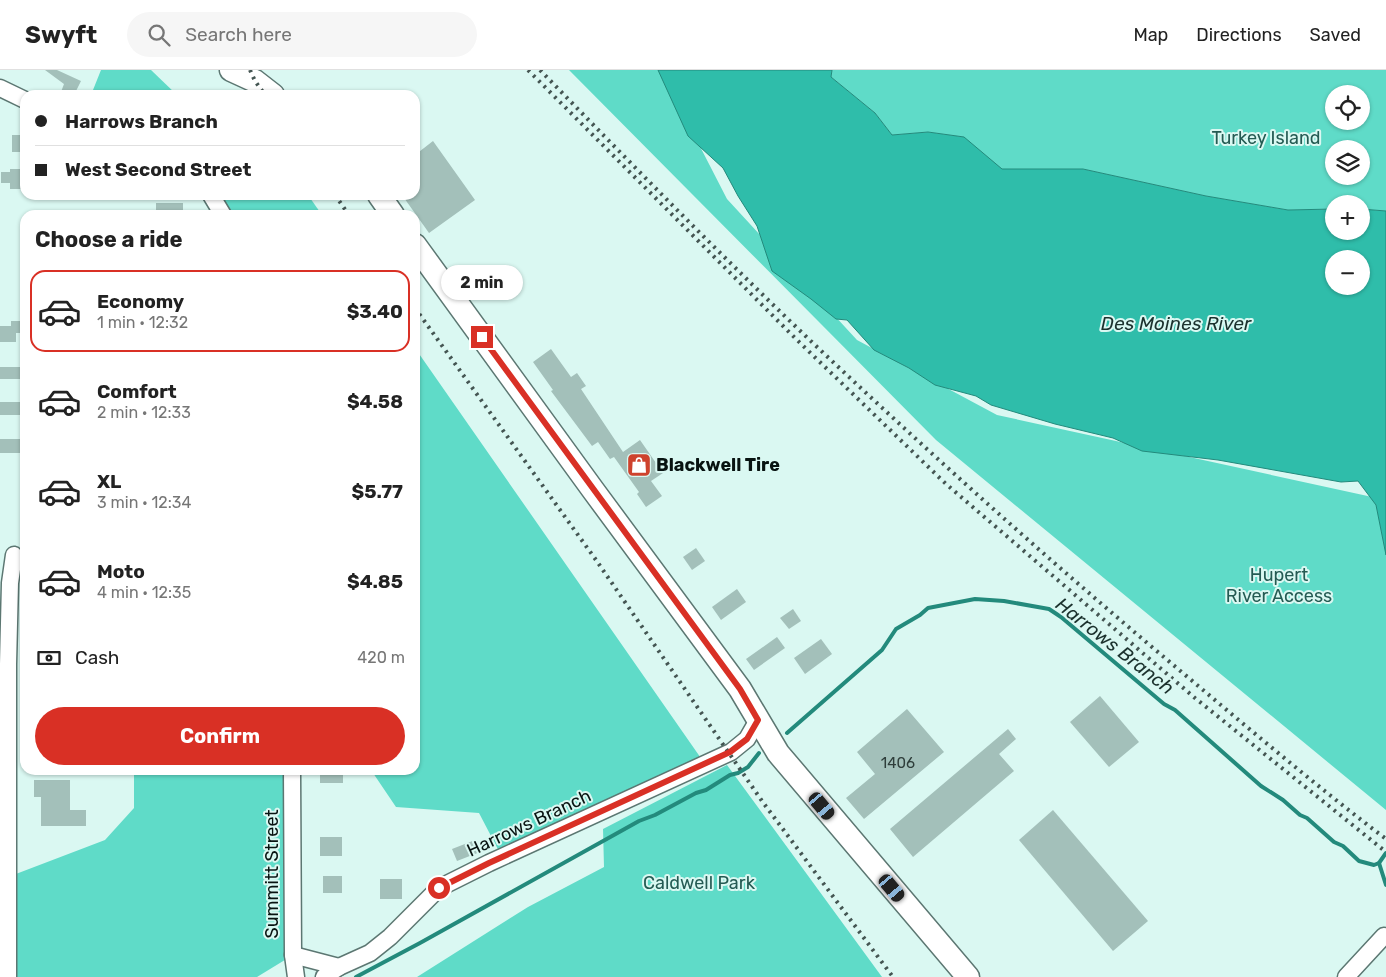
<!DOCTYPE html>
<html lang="en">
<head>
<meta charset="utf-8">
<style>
	body { margin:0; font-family:Rubik,sans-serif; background:#f6f6f6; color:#222; height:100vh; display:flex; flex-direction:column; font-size:19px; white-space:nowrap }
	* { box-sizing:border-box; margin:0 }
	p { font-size:16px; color:#767676 }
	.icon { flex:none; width:28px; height:28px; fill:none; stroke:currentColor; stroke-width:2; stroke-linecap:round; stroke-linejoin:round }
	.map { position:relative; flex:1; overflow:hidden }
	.side { position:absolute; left:20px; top:140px; width:400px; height:565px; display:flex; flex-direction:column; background:#fff; border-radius:15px; box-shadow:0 1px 4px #0004 }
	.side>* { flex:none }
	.banner { position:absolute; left:20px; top:20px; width:400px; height:110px; border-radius:15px; box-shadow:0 1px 4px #0004; display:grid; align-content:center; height:110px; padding:0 15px; background:#fff }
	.tools { position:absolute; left:1325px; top:15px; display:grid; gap:10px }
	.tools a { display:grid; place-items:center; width:45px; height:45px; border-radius:50%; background:#fff; box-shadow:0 1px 4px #0004; font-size:25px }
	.end { position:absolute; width:22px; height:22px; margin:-11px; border:6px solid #d93025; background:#fff; box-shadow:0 0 0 2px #fff }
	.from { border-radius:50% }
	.bubble { position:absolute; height:35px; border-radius:18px; background:#fff; box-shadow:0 1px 4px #0004; font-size:16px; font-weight:700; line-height:35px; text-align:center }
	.car { position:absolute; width:15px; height:30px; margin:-15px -8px; border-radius:6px; box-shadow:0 0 4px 1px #0007; background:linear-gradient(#222 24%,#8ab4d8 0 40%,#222 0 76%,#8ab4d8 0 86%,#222 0) }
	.banner b { display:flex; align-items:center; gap:18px; height:48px; font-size:19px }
	.banner b+b { border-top:1px solid #e0e0e0 }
	.banner i { width:12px; height:12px; background:#222 }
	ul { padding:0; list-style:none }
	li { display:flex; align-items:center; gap:15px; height:82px; margin:0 10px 8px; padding:0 5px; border:2px solid transparent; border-radius:15px }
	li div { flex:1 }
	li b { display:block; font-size:19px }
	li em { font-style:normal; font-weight:700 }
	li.on { border-color:#d93025 }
	li>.icon { width:45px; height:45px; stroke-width:1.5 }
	h2 { padding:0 15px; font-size:22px; line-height:60px }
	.pay { display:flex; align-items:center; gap:12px; height:55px; padding:0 15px; font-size:19px }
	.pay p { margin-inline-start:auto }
	.primary-button { display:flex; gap:10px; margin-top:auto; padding:10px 15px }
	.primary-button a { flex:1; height:58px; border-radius:30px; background:#d93025; color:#fff; font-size:20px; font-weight:700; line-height:58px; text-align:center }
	header { display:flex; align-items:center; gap:30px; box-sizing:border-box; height:70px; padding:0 25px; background:#fff; border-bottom:1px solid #e0e0e0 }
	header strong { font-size:24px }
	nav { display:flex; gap:28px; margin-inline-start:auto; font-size:18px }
	.search { width:350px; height:45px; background:#f6f6f6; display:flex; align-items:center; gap:12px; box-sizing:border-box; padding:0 18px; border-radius:28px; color:#767676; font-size:19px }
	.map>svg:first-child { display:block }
	.green { fill:#5fdbc8; fill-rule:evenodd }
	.water { fill:#2fbdaa; stroke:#238a7c; fill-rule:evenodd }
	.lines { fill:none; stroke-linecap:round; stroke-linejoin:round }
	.stream { stroke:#238a7c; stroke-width:4 }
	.building { fill:#a3c0ba }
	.street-casing { stroke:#5c7772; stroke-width:19 }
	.secondary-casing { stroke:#5c7772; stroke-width:25 }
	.street { stroke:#fff; stroke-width:16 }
	.secondary { stroke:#fff; stroke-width:22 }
	.rail { stroke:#445552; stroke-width:4; stroke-dasharray:2.5 5; stroke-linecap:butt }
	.route { stroke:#d93025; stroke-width:6 }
	.labels { text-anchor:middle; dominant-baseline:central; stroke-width:4; stroke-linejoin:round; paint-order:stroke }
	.number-label { font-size:15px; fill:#2f3e3b }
	.park-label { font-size:18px; fill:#245b53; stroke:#daf8f2 }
	.poi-label { font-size:18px; font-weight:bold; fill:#081311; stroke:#daf8f2; text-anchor:start }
	.street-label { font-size:18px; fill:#081311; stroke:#daf8f2 }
	.water-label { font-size:19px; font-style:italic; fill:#1b312d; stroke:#daf8f2 }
</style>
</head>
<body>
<header>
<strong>Swyft</strong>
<div class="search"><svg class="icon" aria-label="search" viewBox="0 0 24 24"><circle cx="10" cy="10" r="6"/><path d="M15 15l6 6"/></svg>Search here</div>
<nav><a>Map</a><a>Directions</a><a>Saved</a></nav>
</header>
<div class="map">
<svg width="1386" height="907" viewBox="0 0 1386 907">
	<rect width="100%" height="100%" fill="#daf8f2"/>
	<!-- green -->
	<g class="green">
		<polygon points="101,0 151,0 177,25 91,25"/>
		<polygon points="569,0 665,0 673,24 727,129 857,270 997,345 1386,430 1386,740 936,370"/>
		<path d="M832,0H1386V141L1361,139V134H1334V139L1288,140L1206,126L1083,99H1001L963,67L928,62L892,65L875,43L831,7ZM1334,24H1361V51H1334ZM1334,79H1361V106H1334Z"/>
		<polygon points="211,125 308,125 322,145 223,145"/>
		<polygon points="415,278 705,694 502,787 479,743 396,737 371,700 415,700"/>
		<polygon points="727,695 882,907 417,907 528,837 604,797 603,759"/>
		<polygon points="134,700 292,700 293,885 257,907 0,907 8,807 105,770 134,738"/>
	</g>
	<!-- water -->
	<path class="water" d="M658,0H832L831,7L875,43L892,65L928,62L964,67L1002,99H1083L1206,126L1288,140L1334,139V161H1361V139L1386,141V485L1376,435L1358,411L1341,412L1218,390L1142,381L1113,368L1055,354L991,335L976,326L935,315L909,298L874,280L847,250L836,249L811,229L772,201L757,156L738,126L723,98L688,66ZM1334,189H1361V216H1334Z"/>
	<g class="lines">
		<!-- stream -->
		<g class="stream">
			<polyline points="787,663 882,580 896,559 920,545 928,538 975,529 1004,531 1049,539 1061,547 1164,634 1175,640 1261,716 1283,730 1300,745 1307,748 1334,772 1343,776 1359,791 1374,795 1379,793 1386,783"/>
			<polyline points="1379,793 1386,815"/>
			<polyline points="356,907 420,873 639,751 655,745 696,723 706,720 730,705 738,703 748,697 759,683"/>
		</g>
	</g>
	<!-- building -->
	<g class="building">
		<polygon points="45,0 57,0 81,11 74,25 68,25 61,22 64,14"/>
		<rect x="12" y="65" width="13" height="17"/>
		<polygon points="433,71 475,130 429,163 402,125 415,125 415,85"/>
		<polygon points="10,99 21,99 21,106 25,106 25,119 10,119 10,113 1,113 1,102 10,102"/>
		<rect x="156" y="133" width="27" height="12"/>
		<polygon points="11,251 25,251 25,263 16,263 16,272 0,272 0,256 11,256"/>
		<polygon points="551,279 571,307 577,303 586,316 581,319 623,382 640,370 663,403 651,411 662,426 646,437 637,424 639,422 614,387 610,389 598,372 592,376 551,321 553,320 533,292"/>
		<rect x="0" y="297" width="25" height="12"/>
		<rect x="0" y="332" width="25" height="13"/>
		<rect x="0" y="369" width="20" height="14"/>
		<polygon points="696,478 705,491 692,500 683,487"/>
		<polygon points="737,519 746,532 721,550 712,537"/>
		<polygon points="793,539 801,551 789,559 780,548"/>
		<polygon points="777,567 785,578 754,600 746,589"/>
		<polygon points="821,569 832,584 805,604 794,588"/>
		<polygon points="1100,626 1139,672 1109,697 1070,652"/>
		<polygon points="907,639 944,682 864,749 846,728 875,704 857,682"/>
		<polygon points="1008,659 1016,669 999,684 1014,701 913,787 890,759"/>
		<rect x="320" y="700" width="23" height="13"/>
		<polygon points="34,710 70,710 70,740 86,740 86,756 41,756 41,727 34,727"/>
		<polygon points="1053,740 1148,851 1113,881 1019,770"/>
		<rect x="320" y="767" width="22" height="19"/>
		<polygon points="475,770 480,782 457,791 452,779"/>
		<rect x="323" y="806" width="19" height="17"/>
		<rect x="380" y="809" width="22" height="20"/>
	</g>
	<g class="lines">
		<defs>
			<g id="street">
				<polyline points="0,18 25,30"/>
				<polyline points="211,125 223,145"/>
				<polyline points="292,700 293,885 296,907"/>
				<polyline points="293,885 339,897"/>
				<polyline points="8,907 8,594 10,513 14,485"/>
				<polyline points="324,907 339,897 370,883 390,867 439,818 489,793 731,682 747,669 758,650"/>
				<polyline points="1346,907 1384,866"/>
			</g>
			<g id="secondary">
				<polyline points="231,0 255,11 273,25"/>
				<polyline points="379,125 393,145"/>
				<polyline points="415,175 593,420 740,619 778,683 968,907"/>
			</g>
		</defs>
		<!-- street casing -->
		<use href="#street" class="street-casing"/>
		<!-- secondary casing -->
		<use href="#secondary" class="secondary-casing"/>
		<!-- street -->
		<use href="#street" class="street"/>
		<!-- secondary -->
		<use href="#secondary" class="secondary"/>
		<!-- rail -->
		<g class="rail">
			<polyline points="250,0 255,11 265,25"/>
			<polyline points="528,0 796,269 946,414 1195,628 1386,782"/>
			<path d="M540,0C636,99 733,198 833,292C949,401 1068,507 1190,609C1254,663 1319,718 1386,769"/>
			<polyline points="335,125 349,145"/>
			<polyline points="415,238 596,490 762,731 893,907"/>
		</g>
	</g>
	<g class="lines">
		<!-- route -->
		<polyline class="route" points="439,818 489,793 730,682 747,669 758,650 740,619 482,267"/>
	</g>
	<!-- icons -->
	<defs>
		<symbol id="shop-square" viewBox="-11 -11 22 22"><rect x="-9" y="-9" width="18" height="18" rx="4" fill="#ce422d" stroke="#daf8f2"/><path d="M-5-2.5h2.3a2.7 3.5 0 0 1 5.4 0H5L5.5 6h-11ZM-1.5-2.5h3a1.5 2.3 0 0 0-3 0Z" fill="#fff"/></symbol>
	</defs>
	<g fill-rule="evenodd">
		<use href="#shop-square" x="625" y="381" width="28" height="28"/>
	</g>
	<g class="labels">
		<!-- number labels -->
		<g class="number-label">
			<text x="898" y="693">1406</text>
		</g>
		<!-- park labels -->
		<g class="park-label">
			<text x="1266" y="68">Turkey Island</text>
			<text x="1279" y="505">Hupert<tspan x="1279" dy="21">River Access</tspan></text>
			<text x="699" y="813">Caldwell Park</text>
		</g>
		<!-- poi labels -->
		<g class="poi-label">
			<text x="656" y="395">Blackwell Tire</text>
		</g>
		<!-- street labels -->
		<g class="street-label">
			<text transform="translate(529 753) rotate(-25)">Harrows Branch</text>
			<text transform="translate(272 804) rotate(-90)">Summitt Street</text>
		</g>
		<!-- water labels -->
		<g class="water-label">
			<text x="1176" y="253">Des Moines River</text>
			<text transform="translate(1115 576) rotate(38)">Harrows Branch</text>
		</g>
	</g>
</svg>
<div class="tools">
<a><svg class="icon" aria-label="locate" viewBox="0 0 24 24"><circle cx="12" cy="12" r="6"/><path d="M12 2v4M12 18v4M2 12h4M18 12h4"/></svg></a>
<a><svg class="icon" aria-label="layers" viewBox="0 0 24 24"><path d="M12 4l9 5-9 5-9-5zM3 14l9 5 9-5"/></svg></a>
<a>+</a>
<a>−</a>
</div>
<i class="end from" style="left:439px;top:818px"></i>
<i class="end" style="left:482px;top:267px"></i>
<div class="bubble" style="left:441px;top:195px;width:82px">2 min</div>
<i class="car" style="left:822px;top:736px;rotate:140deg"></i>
<i class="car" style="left:892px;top:818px;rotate:140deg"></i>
<div class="banner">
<b><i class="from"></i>Harrows Branch</b>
<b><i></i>West Second Street</b>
</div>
<section class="side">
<h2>Choose a ride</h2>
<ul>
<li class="on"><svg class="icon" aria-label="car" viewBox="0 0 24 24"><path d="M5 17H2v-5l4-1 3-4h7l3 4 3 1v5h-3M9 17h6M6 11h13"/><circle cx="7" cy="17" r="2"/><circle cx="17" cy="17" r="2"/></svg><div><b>Economy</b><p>1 min · 12:32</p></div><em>$3.40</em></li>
<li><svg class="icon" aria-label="car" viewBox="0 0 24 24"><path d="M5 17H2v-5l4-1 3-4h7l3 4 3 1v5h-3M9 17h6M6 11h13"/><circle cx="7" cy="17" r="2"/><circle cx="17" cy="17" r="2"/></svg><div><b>Comfort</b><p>2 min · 12:33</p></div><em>$4.58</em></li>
<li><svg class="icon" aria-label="car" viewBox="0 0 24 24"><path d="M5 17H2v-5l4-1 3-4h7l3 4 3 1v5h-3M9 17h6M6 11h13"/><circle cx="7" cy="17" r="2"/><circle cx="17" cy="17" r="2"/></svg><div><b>XL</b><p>3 min · 12:34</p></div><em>$5.77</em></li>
<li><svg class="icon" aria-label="car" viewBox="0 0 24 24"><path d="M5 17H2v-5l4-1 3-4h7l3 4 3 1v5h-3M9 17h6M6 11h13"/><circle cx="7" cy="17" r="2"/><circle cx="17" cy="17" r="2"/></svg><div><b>Moto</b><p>4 min · 12:35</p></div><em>$4.85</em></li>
</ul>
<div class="pay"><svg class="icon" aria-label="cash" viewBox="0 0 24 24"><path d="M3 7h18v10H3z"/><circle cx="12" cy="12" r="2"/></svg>Cash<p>420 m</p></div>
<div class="primary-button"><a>Confirm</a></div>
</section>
</div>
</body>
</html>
